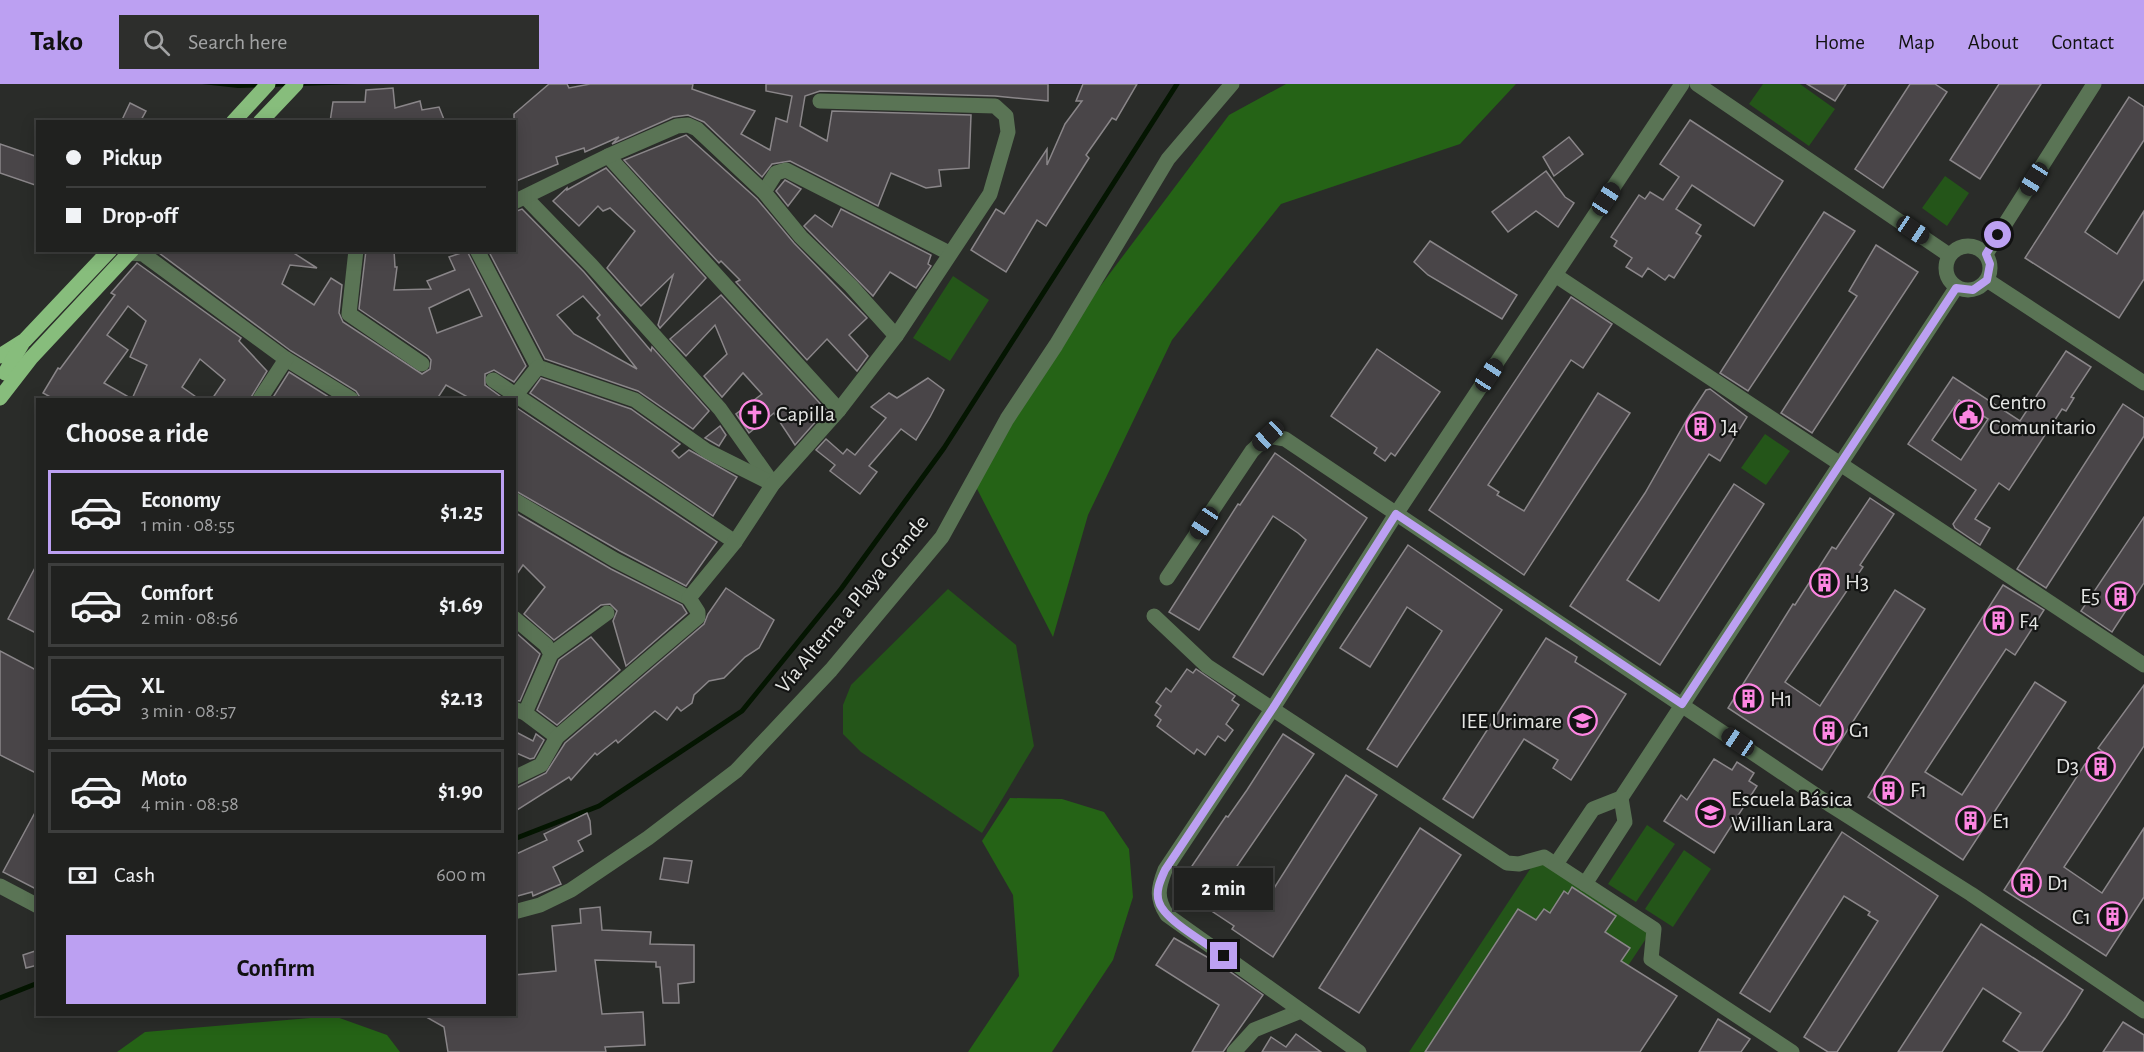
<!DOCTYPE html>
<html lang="en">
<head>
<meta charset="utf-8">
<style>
	body { margin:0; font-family:"Alegreya Sans",sans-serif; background:#2d2e2c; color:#f1f3f6; height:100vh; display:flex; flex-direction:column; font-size:22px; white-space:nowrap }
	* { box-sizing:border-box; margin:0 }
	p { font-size:20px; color:#a2a3a4 }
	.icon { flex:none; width:33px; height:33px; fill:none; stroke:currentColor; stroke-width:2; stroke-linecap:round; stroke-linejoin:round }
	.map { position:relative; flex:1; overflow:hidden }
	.side { position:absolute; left:36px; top:314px; width:480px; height:618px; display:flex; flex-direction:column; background:#20211f; border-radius:0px; box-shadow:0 3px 15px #0003,0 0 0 2px #3d3e3d }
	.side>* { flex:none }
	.guide { position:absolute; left:36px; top:36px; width:480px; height:132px; border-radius:0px; box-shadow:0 3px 15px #0003,0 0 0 2px #3d3e3d; display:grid; align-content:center; height:132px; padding:0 30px; background:#20211f }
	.end { position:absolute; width:27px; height:27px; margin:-14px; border:8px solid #bca0f2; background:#111; box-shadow:0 0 0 3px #111 }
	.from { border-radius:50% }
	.bubble { position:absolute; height:42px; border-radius:0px; background:#20211f; box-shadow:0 3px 15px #0003,0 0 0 2px #3d3e3d; font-size:20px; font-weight:700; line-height:42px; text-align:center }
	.car { position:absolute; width:18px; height:36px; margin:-18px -9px; border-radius:8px; box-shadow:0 0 4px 2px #0007; background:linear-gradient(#222 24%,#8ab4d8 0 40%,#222 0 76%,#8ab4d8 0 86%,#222 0) }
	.guide b { display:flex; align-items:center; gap:21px; height:57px; font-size:22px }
	.guide b+b { border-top:2px solid #3d3e3d }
	.guide i { width:15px; height:15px; background:#f1f3f6 }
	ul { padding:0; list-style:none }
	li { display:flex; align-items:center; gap:18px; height:84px; margin:0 12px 9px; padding:0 18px; border:3px solid #3d3e3d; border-radius:0px }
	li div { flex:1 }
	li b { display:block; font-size:22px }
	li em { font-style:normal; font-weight:700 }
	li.active { border-color:#bca0f2 }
	li>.icon { width:54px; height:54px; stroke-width:1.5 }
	h2 { padding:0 30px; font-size:27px; line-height:72px }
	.pay { display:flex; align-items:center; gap:15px; height:66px; padding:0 30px; font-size:22px }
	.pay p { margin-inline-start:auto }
	.cta { display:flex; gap:12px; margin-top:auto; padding:12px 30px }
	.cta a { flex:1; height:69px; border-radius:0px; background:#bca0f2; color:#111; font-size:24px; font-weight:700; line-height:69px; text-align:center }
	header { display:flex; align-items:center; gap:36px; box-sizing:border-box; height:84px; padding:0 30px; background:#bca0f2; color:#111 }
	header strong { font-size:28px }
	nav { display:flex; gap:33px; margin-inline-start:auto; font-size:21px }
	.search { width:420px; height:54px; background:#2d2e2c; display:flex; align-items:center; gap:15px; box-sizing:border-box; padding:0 21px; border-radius:0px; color:#a2a3a4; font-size:22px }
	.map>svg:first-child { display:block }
	.green { fill:#245519 }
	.forest { fill:#256316 }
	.water { fill:#041501 }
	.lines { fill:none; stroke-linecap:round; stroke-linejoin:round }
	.stream { stroke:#041501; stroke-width:5 }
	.building { fill:#494548; stroke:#8a8689; stroke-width:1.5; fill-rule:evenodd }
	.minor { stroke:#5a7455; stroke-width:15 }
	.major { stroke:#87bd7c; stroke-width:15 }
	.route { stroke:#bca0f2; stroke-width:8 }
	.labels { text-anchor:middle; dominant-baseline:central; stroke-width:4.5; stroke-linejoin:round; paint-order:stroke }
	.poi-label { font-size:22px; fill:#e5e6e4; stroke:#131413; text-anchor:start }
	.street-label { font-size:22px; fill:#e5e6e4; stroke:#131413 }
</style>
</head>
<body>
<header>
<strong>Tako</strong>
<div class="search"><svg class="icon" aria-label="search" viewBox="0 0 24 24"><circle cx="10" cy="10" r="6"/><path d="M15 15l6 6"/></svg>Search here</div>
<nav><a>Home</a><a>Map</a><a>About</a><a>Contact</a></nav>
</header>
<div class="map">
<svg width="2144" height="968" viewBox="0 0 2144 968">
	<rect width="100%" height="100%" fill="#2a2c29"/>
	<!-- green -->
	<g class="green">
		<polygon points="1763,0 1800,0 1835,25 1809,62 1749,20"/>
		<polygon points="1945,92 1969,109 1947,142 1922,124"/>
		<polygon points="953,192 989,216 950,277 913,254"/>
		<polygon points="1765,350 1790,367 1766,401 1741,384"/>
		<polygon points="948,505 1016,561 1034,662 982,749 861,668 843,650 843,621 851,601"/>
		<polygon points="1647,741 1675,760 1636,818 1608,800"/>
		<polygon points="1684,766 1711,785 1673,843 1645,825"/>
		<polygon points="1542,767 1655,841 1571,968 1409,968"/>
	</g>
	<!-- forest -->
	<g class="forest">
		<polygon points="1286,0 1516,0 1460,60 1281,120 1172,256 1088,431 1053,553 973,397 1056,261 1229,31"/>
		<polygon points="1010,714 1062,715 1104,728 1129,765 1133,813 1113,876 1052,968 968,968 1019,892 1013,811 982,757"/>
		<polygon points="334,932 387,951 400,968 117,968 145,948"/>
	</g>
	<!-- water -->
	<polygon class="water" points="202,0 357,0 238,4"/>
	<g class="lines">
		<!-- stream -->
		<g class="stream">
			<polyline points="514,755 599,722 742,627 841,505 944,364 1177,0"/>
			<polyline points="0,914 38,899"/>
		</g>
	</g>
	<!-- building -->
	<g class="building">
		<polygon points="549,0 567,0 569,4 590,0 693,0 692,5 755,27 741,50 770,66 776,34 787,38 792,12 766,7 766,0 1048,0 1048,17 995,12 820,7 805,12 800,42 827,57 832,27 971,31 969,84 939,86 941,102 926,104 891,89 878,122 790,77 772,80 762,93 704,38 688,31 673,33 612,60 619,53 585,68 584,64 556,73 558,80 514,98 514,30"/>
		<polygon points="1083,0 1137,0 1116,36 1112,34 1086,71 1089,74 1046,142 1037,136 1006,188 971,166 996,125 1004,130 1047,65 1047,81 1065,40 1082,17 1076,17"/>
		<polygon points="1807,0 1846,0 1835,17"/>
		<polygon points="1910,0 1935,0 1947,8 1883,104 1855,85"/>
		<polygon points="1999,0 2041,0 1980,95 1950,76"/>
		<polygon points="393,4 395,24 420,17 422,26 439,23 445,38 330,38 333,18 365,18 366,6"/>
		<polygon points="2129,13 2144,23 2144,56 2085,148 2117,170 2144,127 2144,195 2119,234 2025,174"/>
		<polygon points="130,19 146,27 140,38 121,38"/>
		<polygon points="1690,36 1783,97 1754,142 1692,101 1676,125 1701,141 1696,149 1701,152 1674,194 1669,191 1665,196 1648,184 1642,193 1626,183 1632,174 1614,162 1617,157 1611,153 1639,111 1645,115 1650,108 1663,116 1679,93 1660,80"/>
		<polygon points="686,51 757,115 794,159 867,234 849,251 868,272 857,287 827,255 807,276 736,198 740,196 721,177 719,179 624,76"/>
		<polygon points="1569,53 1583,70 1554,92 1543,73"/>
		<polygon points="0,60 38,73 38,102 0,89"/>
		<polygon points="606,84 706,194 660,244 658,241 673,191 641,222 607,184 635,147 610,124 603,127 598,122 579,142 553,117 567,104 567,106"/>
		<polygon points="1546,87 1565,113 1574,119 1558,143 1536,127 1508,148 1492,128"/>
		<polygon points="785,96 801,105 788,122 776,107"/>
		<path d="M522,125L584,188L651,267L652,263L709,327L693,345L638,307L545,275L488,166H514V128ZM583,212L600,231L597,234L637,285L574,250L557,231Z"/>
		<polygon points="841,125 931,171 928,180 931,182 916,204 890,188 873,212 804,142 815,131 832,143"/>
		<polygon points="1824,128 1855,147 1748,307 1720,289"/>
		<polygon points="1430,157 1517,211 1502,235 1428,191 1414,178"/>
		<polygon points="1876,161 1918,188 1812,349 1781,329 1857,212 1849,207"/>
		<path d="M155,166H289L317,184L290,181L282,200L314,221L331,194L342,201L339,229L343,238L422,290L430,285L431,276L428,272L359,225L366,166H394L395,183H397L394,206L431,205L427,197L455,186L449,173L467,167L526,282L514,298L494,286L485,290V301L504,315H471L446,301L437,315H361L356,307L291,267ZM469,205L482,232L437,249L429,224Z"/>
		<path d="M137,179L241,254L239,257L267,287L250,315H212L225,296L200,275L182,303L199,315H54L43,309L58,284L60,285L115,211L111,209ZM128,222L146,237L130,273L147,281L132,315L104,299L128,266L107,251Z"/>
		<polygon points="721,211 826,326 795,361 774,329 749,349 736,330 762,310 743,289 722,313 704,292 727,270 715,241 686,272 670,255"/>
		<polygon points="1571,213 1612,240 1583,284 1571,276 1488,401 1499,408 1497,411 1524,427 1598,309 1630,329 1524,491 1429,426"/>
		<polygon points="1377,265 1440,308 1395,372 1391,369 1385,377 1374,369 1377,364 1331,332"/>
		<path d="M2066,267L2091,283L2071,313L2074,314L2066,327L2062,325L2009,406L1999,399L1975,435L1990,444L1980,461L1955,444L1953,440L1976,406L1908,360L1953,293L2020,337ZM1959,316L1988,335L1961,376L1932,356Z"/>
		<polygon points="289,288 332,315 272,315"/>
		<polygon points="541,294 631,325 680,360 672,367 679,374 689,366 737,393 713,432 530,309"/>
		<polygon points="928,294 944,306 930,333 916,356 901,345 869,382 877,388 860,410 830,387 835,381 816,366 826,355 843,370 847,365 855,371 886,334 871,323 889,309 897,314"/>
		<polygon points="1710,305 1747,333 1720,377 1709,370 1627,496 1659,517 1734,400 1764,420 1660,581 1570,522 1645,409 1689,332 1706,306"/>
		<polygon points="2123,320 2144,334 2144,352 2046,504 2017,485"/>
		<polygon points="514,322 717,458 686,502 620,467 514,406"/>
		<polygon points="720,342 726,351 719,362 705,354"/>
		<polygon points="1275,369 1367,434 1263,591 1233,573 1306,456 1298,449 1273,432 1199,546 1169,528 1238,420 1240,421"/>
		<polygon points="1870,414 1894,430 1860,481 1863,483 1785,598 1820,622 1895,506 1925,525 1822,686 1728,624 1793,520 1795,521 1832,463 1836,465"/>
		<polygon points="514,428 611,485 682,521 687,529 626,582 613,537 617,527 610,520 601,521 554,556 524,530 545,503 523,481 514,494"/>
		<polygon points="2144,433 2144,499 2112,548 2081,527"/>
		<polygon points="1408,461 1502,526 1397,683 1367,665 1442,547 1407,523 1370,583 1340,564"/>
		<polygon points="38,478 38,550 8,535"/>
		<polygon points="2003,501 2044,526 2015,571 2006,565 1925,688 1962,711 2035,598 2066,618 1963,776 1868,713"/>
		<polygon points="726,504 774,536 759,564 745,573 724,594 709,597 694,611 692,619 681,627 677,623 667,636 655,627 618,659 616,656 597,671 595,669 571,696 569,693 514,728 514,705 546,689 565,659 704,540 708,530"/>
		<polygon points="514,547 540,570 520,617 514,616"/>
		<polygon points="591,553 620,586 557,641 537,626 559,576"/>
		<polygon points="1546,554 1577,573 1575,578 1626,610 1571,696 1553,684 1558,676 1524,655 1473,734 1443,715"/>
		<polygon points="0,567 38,587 38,690 0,671"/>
		<polygon points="1187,585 1193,589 1196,585 1235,612 1232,616 1239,621 1226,640 1233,646 1225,657 1218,652 1205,671 1197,665 1194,670 1157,642 1161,636 1155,631 1161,622 1156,618 1166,604 1171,608"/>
		<polygon points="2144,601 2144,662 2064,783 2102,809 2144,744 2144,813 2106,872 2004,806 2085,680 2107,671 2098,664"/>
		<polygon points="514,647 533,657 536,650 544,656 534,674 530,675 514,668"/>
		<polygon points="1283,650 1314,670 1237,782 1248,789 1246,792 1271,809 1346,691 1377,711 1273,873 1232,845 1234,842 1177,804 1226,732 1228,733 1247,706"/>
		<polygon points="1714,675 1732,686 1737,678 1754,689 1749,697 1757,702 1714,769 1664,737 1681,711 1687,716"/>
		<polygon points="38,723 38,806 3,788"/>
		<polygon points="587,729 590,737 591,750 578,757 583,767 553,783 561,800 533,812 532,808 514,813 514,771 547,756 544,750"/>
		<polygon points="1420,744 1461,771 1359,929 1319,904"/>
		<polygon points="1842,748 1938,812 1837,968 1828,968 1804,953 1878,837 1868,831 1870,828 1844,812 1770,928 1740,909"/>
		<polygon points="664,774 692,777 688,799 660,795"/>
		<polygon points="1572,803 1616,832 1605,848 1630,864 1621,877 1677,912 1640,968 1425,968 1518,825 1536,836 1544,825 1550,829 1564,807 1568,810"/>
		<polygon points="600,823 602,846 651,848 650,860 694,861 694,898 678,900 679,919 663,919 660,883 656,883 656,878 595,876 602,930 643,928 645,961 605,963 606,968 448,968 444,943 421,930 514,930 514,891 556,887 552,842 581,839 580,825"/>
		<polygon points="1981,840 2083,906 2066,933 2042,968 2020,968 2003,957 2021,929 1983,904 1942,968 1898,968"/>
		<polygon points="1174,854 1219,880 1263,911 1223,968 1192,968 1219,921 1156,881"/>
		<polygon points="38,866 38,881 26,884 23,871"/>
		<polygon points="1718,935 1750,955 1741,968 1699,968"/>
		<polygon points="2123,938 2144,951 2144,968 2103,968"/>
		<polygon points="1296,950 1321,968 1262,968 1271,953 1286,963"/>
	</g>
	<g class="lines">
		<!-- minor -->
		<g class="minor">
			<polyline points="1697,0 1949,171"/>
			<polyline points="608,72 839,326"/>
			<polyline points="764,108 776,89 786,86 949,169"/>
			<polyline points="526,114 591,181 720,325 771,397"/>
			<polyline points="514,118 608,72 677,42 688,41 697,45 764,108 801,153 851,202 896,252"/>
			<circle cx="1968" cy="184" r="22"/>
			<polyline points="356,166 349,230 422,280"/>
			<polyline points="477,166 538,283 635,316 707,367 773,400"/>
			<polyline points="129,169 143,170 286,275 351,315"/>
			<polyline points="1986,170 2094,0"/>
			<polyline points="1555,191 2144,581"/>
			<polyline points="1987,196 2144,299"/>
			<polyline points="493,296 735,458"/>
			<polyline points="515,312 538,283"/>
			<polyline points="260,315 286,275"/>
			<polyline points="514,416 615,476 689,514"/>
			<polyline points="1167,494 1252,367 1268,352 1285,355 1832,722 1971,810 2144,927"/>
			<polyline points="1154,532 1207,582 1507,779 1519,780 1544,773 1654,845 1651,875 1792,968"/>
			<polyline points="514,534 546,561 551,570 525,629"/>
			<polyline points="551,570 607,529"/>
			<polyline points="514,625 525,629 557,653"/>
			<polyline points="514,694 541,681 557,653 698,533 698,528 689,514 735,458 773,400 839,326 896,252 990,110 1008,48 1006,32 995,22 820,17"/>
			<polyline points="1556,780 1593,725 1621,714 1956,204"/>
			<polyline points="1585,800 1625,738 1621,714"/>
			<polyline points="0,802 38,822"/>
			<polyline points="514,828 540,821 571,806 648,754 736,687 831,586 942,453 1007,335 1056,261 1168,75 1232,0"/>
			<polyline points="1234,968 1254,946 1301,927"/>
			<path d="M1359,968L1167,831C1156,814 1158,804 1165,786L1273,624L1396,430L1682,0"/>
		</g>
		<!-- major -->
		<g class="major">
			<polyline points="233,38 268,0"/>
			<polyline points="260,38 296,0"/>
			<polyline points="0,272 25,256 110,166"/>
			<polyline points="5,289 23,258"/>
			<polyline points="0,314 31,274 132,166"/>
		</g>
	</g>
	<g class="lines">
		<!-- route -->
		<path class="route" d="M1224,872C1208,860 1164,836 1159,818C1155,807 1161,795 1165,786L1273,624L1396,430L1682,620L1956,204L1973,206L1987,196L1990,180L1986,170L1998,151"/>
	</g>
	<!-- icons -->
	<defs>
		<symbol id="church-ring" viewBox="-11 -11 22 22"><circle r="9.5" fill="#131413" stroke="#fd86e2" stroke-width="1.5"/><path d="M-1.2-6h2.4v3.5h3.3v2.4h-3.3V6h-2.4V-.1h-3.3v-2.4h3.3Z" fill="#fd86e2"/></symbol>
		<symbol id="civic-ring" viewBox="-11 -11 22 22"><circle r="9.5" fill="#131413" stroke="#fd86e2" stroke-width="1.5"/><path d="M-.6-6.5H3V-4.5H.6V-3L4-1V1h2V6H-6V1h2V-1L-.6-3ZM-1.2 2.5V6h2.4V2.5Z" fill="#fd86e2"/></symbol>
		<symbol id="building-ring" viewBox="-11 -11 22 22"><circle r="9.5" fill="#131413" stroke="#fd86e2" stroke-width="1.5"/><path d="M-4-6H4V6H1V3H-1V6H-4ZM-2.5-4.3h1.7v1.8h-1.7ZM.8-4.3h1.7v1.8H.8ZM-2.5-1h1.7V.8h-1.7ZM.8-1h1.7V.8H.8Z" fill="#fd86e2"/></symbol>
		<symbol id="school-ring" viewBox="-11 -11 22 22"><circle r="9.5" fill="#131413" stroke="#fd86e2" stroke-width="1.5"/><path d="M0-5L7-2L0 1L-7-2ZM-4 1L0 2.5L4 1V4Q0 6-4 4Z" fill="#fd86e2"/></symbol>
	</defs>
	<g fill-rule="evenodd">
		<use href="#church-ring" x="738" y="314" width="33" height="33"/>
		<use href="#civic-ring" x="1952" y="314" width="33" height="33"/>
		<use href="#building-ring" x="1684" y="326" width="33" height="33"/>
		<use href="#building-ring" x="1808" y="482" width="33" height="33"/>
		<use href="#building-ring" x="2104" y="496" width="33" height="33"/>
		<use href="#building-ring" x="1982" y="520" width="33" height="33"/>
		<use href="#building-ring" x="1732" y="598" width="33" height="33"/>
		<use href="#school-ring" x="1566" y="620" width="33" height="33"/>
		<use href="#building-ring" x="1812" y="630" width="33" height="33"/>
		<use href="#building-ring" x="2084" y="666" width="33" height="33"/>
		<use href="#building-ring" x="1872" y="690" width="33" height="33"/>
		<use href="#school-ring" x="1694" y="712" width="33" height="33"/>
		<use href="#building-ring" x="1954" y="720" width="33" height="33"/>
		<use href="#building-ring" x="2010" y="782" width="33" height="33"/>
		<use href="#building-ring" x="2096" y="816" width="33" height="33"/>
	</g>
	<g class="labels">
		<!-- poi labels -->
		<g class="poi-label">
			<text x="1989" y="318">Centro<tspan x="1989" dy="25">Comunitario</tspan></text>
			<text x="776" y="330">Capilla</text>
			<text x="1721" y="343">J4</text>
			<text x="1845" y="498">H3</text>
			<text x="2100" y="512" text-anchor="end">E5</text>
			<text x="2019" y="537">F4</text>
			<text x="1770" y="615">H1</text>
			<text x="1562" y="637" text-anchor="end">IEE Urimare</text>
			<text x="1849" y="646">G1</text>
			<text x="2079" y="682" text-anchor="end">D3</text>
			<text x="1910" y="706">F1</text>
			<text x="1731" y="715">Escuela Básica<tspan x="1731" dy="25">Willian Lara</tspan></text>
			<text x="1992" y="737">E1</text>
			<text x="2047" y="799">D1</text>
			<text x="2091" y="833" text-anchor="end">C1</text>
		</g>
		<!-- street labels -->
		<g class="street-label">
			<text transform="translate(852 520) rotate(-50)">Vía Alterna a Playa Grande</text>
		</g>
	</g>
</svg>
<i class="end from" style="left:1998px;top:151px"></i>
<i class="end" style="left:1224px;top:872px"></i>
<div class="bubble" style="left:1174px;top:784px;width:99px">2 min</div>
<i class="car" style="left:2034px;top:95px;rotate:212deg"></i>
<i class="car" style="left:1606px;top:115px;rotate:33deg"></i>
<i class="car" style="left:1913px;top:146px;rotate:124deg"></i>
<i class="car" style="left:1489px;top:291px;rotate:33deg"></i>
<i class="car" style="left:1268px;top:352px;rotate:227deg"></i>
<i class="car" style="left:1204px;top:439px;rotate:214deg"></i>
<i class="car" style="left:1738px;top:658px;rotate:304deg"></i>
<div class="guide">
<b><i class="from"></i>Pickup</b>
<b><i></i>Drop-off</b>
</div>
<section class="side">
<h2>Choose a ride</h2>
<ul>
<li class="active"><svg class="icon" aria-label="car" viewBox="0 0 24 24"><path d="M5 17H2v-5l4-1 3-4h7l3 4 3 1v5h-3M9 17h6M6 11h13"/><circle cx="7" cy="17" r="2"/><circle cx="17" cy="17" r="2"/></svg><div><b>Economy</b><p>1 min · 08:55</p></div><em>$1.25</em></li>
<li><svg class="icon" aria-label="car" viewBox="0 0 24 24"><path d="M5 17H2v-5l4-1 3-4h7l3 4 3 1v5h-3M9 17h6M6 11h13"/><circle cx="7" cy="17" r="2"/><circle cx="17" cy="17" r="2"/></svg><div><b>Comfort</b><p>2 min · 08:56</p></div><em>$1.69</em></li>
<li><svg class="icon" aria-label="car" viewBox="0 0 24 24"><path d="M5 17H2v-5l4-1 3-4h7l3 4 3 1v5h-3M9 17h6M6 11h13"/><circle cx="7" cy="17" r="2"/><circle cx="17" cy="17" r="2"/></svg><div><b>XL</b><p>3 min · 08:57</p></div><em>$2.13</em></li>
<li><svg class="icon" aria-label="car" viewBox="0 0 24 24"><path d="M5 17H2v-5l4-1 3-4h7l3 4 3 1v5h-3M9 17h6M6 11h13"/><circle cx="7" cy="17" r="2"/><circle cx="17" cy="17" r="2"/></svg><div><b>Moto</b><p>4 min · 08:58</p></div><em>$1.90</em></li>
</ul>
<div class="pay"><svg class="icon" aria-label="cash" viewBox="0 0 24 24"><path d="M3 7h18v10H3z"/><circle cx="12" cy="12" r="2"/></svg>Cash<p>600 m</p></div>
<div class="cta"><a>Confirm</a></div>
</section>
</div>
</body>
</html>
